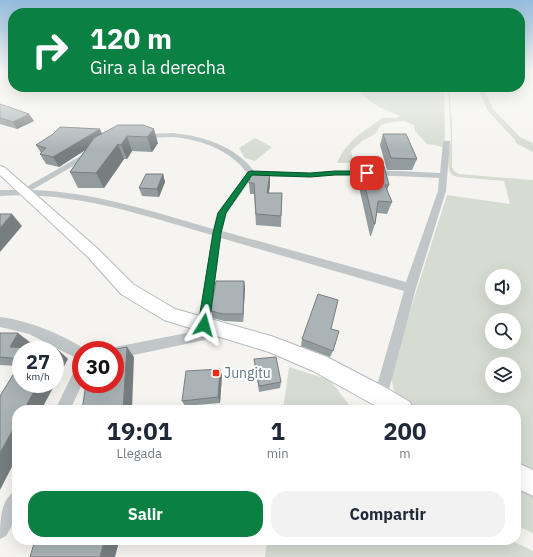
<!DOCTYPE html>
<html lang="es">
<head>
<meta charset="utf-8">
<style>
	body { margin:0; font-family:"IBM Plex Sans",sans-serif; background:#f2f2f3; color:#1f2937; height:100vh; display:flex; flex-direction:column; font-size:15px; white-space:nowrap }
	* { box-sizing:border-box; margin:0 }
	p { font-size:13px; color:#747a83 }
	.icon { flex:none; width:22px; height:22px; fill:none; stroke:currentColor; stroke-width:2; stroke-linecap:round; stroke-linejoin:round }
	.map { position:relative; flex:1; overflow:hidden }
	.sheet { position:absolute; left:12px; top:405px; width:509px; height:140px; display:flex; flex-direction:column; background:#fff; border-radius:16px; box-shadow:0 4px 16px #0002 }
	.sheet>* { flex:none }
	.hud { position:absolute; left:8px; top:8px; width:517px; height:84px; border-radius:16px; box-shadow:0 4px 16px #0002; background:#0b8043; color:#fff; overflow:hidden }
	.controls { position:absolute; left:485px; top:269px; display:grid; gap:8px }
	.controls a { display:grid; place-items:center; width:36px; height:36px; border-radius:50%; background:#fff; box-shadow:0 4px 16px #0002; font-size:20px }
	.speed { position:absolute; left:12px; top:341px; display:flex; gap:8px; font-size:20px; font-weight:700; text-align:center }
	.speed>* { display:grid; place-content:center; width:52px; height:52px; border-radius:50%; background:#fff; box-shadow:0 4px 16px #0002; line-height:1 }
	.speed small { font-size:10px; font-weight:400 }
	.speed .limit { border:6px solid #d22; background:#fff; color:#111 }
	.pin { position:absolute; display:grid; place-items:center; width:34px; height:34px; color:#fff; margin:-17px; border-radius:8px; box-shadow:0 2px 6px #0006 }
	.me { position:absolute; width:44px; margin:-22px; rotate:8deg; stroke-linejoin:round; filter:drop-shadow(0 0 3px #0008) }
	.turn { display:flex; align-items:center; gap:14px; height:84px; padding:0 16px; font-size:18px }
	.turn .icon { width:52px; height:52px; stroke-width:2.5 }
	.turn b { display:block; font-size:28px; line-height:34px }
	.eta { display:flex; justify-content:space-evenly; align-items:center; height:68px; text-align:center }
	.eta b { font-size:24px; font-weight:700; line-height:28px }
	.cta { display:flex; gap:8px; margin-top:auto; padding:8px 16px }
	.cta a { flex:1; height:46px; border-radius:16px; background:#0b8043; color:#fff; font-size:16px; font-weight:700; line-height:46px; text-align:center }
	.cta a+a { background:#f2f2f3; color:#1f2937 }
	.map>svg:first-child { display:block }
	.green { fill:#d6dcd1; fill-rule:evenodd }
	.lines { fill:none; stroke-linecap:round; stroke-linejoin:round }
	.secondary-casing { stroke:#b3babd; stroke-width:2 }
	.street { fill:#c1c6c8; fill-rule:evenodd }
	.secondary { fill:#fff; fill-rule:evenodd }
	.wall { fill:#929b9d }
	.shaded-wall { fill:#777e80 }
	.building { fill:#aab4b7; stroke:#777e80 }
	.route { fill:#0b8043; stroke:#07532c }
	.poi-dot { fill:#ef2916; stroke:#fff; stroke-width:1.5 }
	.labels { text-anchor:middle; stroke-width:4; stroke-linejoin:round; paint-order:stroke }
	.near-poi-label { font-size:14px; fill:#617983; stroke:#fff; text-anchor:start }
</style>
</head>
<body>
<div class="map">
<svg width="533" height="557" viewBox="0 0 533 557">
	<rect width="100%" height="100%" fill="#f5f4f0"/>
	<g class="green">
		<path d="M362,87h82l1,59 -3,1 -7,-2 -8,-1 -12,-13 -1,-6 -10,-4 -13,1 -10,3 -6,9 -13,7 -11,10 3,12h-17c11,-24 25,-30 45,-45h13l5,-2c-17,-7 -24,-8 -38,-23z"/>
		<path d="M448,87h1l3,37v43l2,4 5,3 74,6v292l-17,-10v-52h-101c-22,-9 -22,-19 -24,-40l56,-175 63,9 -6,-23 -46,-4 -6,-2 -3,-5 -1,-8 3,-24zM492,276h22v22h-22zM492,320h22v22h-22zM492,364h22v22h-22z"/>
		<polygon points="477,87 483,87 493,109 520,137 533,143 533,152 516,143 515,140 488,111"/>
		<polygon points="255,138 272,147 255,161 245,158 239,148"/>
		<polygon points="289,367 330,380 353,410 283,410"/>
		<polygon points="516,484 533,493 533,533 516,525"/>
		<polygon points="267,540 510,540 533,551 533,557 265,557"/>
	</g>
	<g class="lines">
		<defs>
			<g id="secondary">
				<polygon points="0,166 4,167 98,249 133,284 175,309 271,336 327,357 388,389 410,402 413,410 383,410 313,371 269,352 164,320 121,294 88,257 0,175"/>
				<polygon points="516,462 533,470 533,496 516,488"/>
			</g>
		</defs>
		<use href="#secondary" class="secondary-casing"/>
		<g class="street">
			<path d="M173,133c30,3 62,13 81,38l56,2 25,-2h64l41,2 3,-30 1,-2h6l-4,50 -30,97 -30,113 -5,2 -5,-2 -2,-5 30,-105 -183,-53 -13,91 16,-4 4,2 2,4 -2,4 -113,24v-9h-5l5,-3 87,-17 -2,-1 -2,-4 14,-90c-71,-20 -137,-44 -212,-39v-6h21l70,-40h3v4l-62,36c63,2 122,22 181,39l4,-16 30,-40c-15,-22 -47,-34 -74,-36 -10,0 -21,1 -31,1l-3,-2 3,-2zM254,175c27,4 55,1 83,0 34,0 68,1 102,3l-1,13 -32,91 -184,-51 5,-18z"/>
			<path d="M0,317c30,4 60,16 86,33h-5v10l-5,-2 -47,-24 -29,-7z"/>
			<polygon points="81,365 81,384 82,384 70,410 55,410 76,367"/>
			<path d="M17,490v27l-11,19 -6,3c0,-17 0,-41 17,-49z"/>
		</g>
		<use href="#secondary" class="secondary"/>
	</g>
	<g class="wall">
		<polygon points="0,104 29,114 34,121 17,129 0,124"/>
		<polygon points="143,125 158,143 152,152 132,151 127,159 124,159 104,188 78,188 70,172 85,150 59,167 46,164 40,154 41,153 36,145 102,134"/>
		<polygon points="383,134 417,159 412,170 387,170 380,145"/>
		<polygon points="360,166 389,185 387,190 392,202 387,214 377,213 375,224 371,236 370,236 357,178"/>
		<polygon points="270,173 270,184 269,193 282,193 281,227 256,225 254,194 250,194 249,183"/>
		<polygon points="163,174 165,182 159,197 142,196 139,188"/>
		<polygon points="244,281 245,288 243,322 224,321 213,318 211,311"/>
		<polygon points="0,333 31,343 28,348 57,349 68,359 21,350 21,384 55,384 41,410 17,410 18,366 0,365"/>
		<polygon points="302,339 333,351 330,357 301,346"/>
		<polygon points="254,359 281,382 280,388 259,392"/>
		<polygon points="222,375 220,403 185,406 182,401"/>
	</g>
	<g class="shaded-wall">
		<polygon points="29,114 34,121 17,129 13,122"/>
		<polygon points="100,129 104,138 59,167 53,157"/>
		<polygon points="154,129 158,143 152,152 147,137"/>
		<polygon points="127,136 132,151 127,159 121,145"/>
		<polygon points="118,144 124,159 104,188 96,173"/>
		<polygon points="270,173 270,184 267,204 267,193"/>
		<polygon points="163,174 165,182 159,197 157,189"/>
		<polygon points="12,214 22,226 0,252 0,228"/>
		<polygon points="244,281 245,288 243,322 243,314"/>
		<polygon points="18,333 31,343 27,350 10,347"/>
		<polygon points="127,347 134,357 132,410 123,410"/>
		<polygon points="57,349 68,359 55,383 55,353"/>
		<polygon points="220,369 222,375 220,403 218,397"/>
		<polygon points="38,384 55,384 41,410 24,410"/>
		<polygon points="17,422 17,457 0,490 0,453"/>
		<polygon points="112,540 126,540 126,541 119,542 115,557 100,557 104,542"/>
	</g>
	<g class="building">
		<polygon points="0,104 29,114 13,122 0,118"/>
		<polygon points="118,125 143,125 154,129 147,137 127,136 121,145 118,144 96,173 70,172 94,138"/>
		<polygon points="60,127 100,129 53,157 40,154 46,148 36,145 53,134"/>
		<polygon points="383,134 406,134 417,159 391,158"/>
		<polygon points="360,166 384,166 389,185 385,185 392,202 378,201 375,224 374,224"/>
		<polygon points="250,173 270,173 267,193 282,193 281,216 256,214 254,183 249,183"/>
		<polygon points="146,174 163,174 157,189 139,188"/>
		<polygon points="0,214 12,214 0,228"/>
		<polygon points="216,281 244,281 243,314 223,314 211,311"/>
		<polygon points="318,294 338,300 331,329 339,331 333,351 302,339"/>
		<polygon points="0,333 18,333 10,347 57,349 55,353 55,350 21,350 21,359 0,357"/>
		<polygon points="105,347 107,350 96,350"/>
		<polygon points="127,347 123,410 82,410 86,384 115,384 115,350 112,350"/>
		<polygon points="276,357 281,382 259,386 254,359"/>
		<polygon points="21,362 21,384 38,384 24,410 17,410 17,422 0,453 0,396"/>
		<polygon points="220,369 218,397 182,401 186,371"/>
		<polygon points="35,540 112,540 112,542 104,542 100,557 30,557"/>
	</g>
	<linearGradient id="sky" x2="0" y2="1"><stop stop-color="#95bcdc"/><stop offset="0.48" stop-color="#fafaf8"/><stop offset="1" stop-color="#fafaf8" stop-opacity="0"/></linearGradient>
	<rect width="533" height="150" fill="url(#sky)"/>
	<polygon class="route" points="251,171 310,173 335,171 367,171 370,173 367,175 335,175 310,177 252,175 226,213 221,233 209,325 207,328 204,329 200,328 198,325 213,233 218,213 248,172"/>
	<rect class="poi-dot" x="212" y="369" width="8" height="8" rx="2"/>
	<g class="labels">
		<g class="near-poi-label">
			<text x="224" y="378">Jungitu</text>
		</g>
	</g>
</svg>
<div class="controls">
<a><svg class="icon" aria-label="sound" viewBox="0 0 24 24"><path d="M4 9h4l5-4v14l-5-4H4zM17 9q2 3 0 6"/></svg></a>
<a><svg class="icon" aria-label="search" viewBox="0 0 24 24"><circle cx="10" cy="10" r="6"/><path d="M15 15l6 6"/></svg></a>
<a><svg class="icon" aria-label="layers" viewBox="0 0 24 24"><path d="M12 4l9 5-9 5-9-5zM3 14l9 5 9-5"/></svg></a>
</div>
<div class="speed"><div>27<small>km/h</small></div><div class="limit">30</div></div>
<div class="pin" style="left:367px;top:173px;background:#d93025"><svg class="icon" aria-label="arrive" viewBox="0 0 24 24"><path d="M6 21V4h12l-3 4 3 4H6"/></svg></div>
<svg class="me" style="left:204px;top:325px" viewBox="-20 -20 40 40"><path d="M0-17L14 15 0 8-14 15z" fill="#0b8043" stroke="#fff" stroke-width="4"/></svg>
<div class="hud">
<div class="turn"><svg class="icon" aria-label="right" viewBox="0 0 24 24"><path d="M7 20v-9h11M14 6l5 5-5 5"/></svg><div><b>120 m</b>Gira a la derecha</div></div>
</div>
<section class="sheet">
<div class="eta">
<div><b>19:01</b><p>Llegada</p></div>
<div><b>1</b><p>min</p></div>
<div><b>200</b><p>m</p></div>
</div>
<div class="cta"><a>Salir</a><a>Compartir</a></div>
</section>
</div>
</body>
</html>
